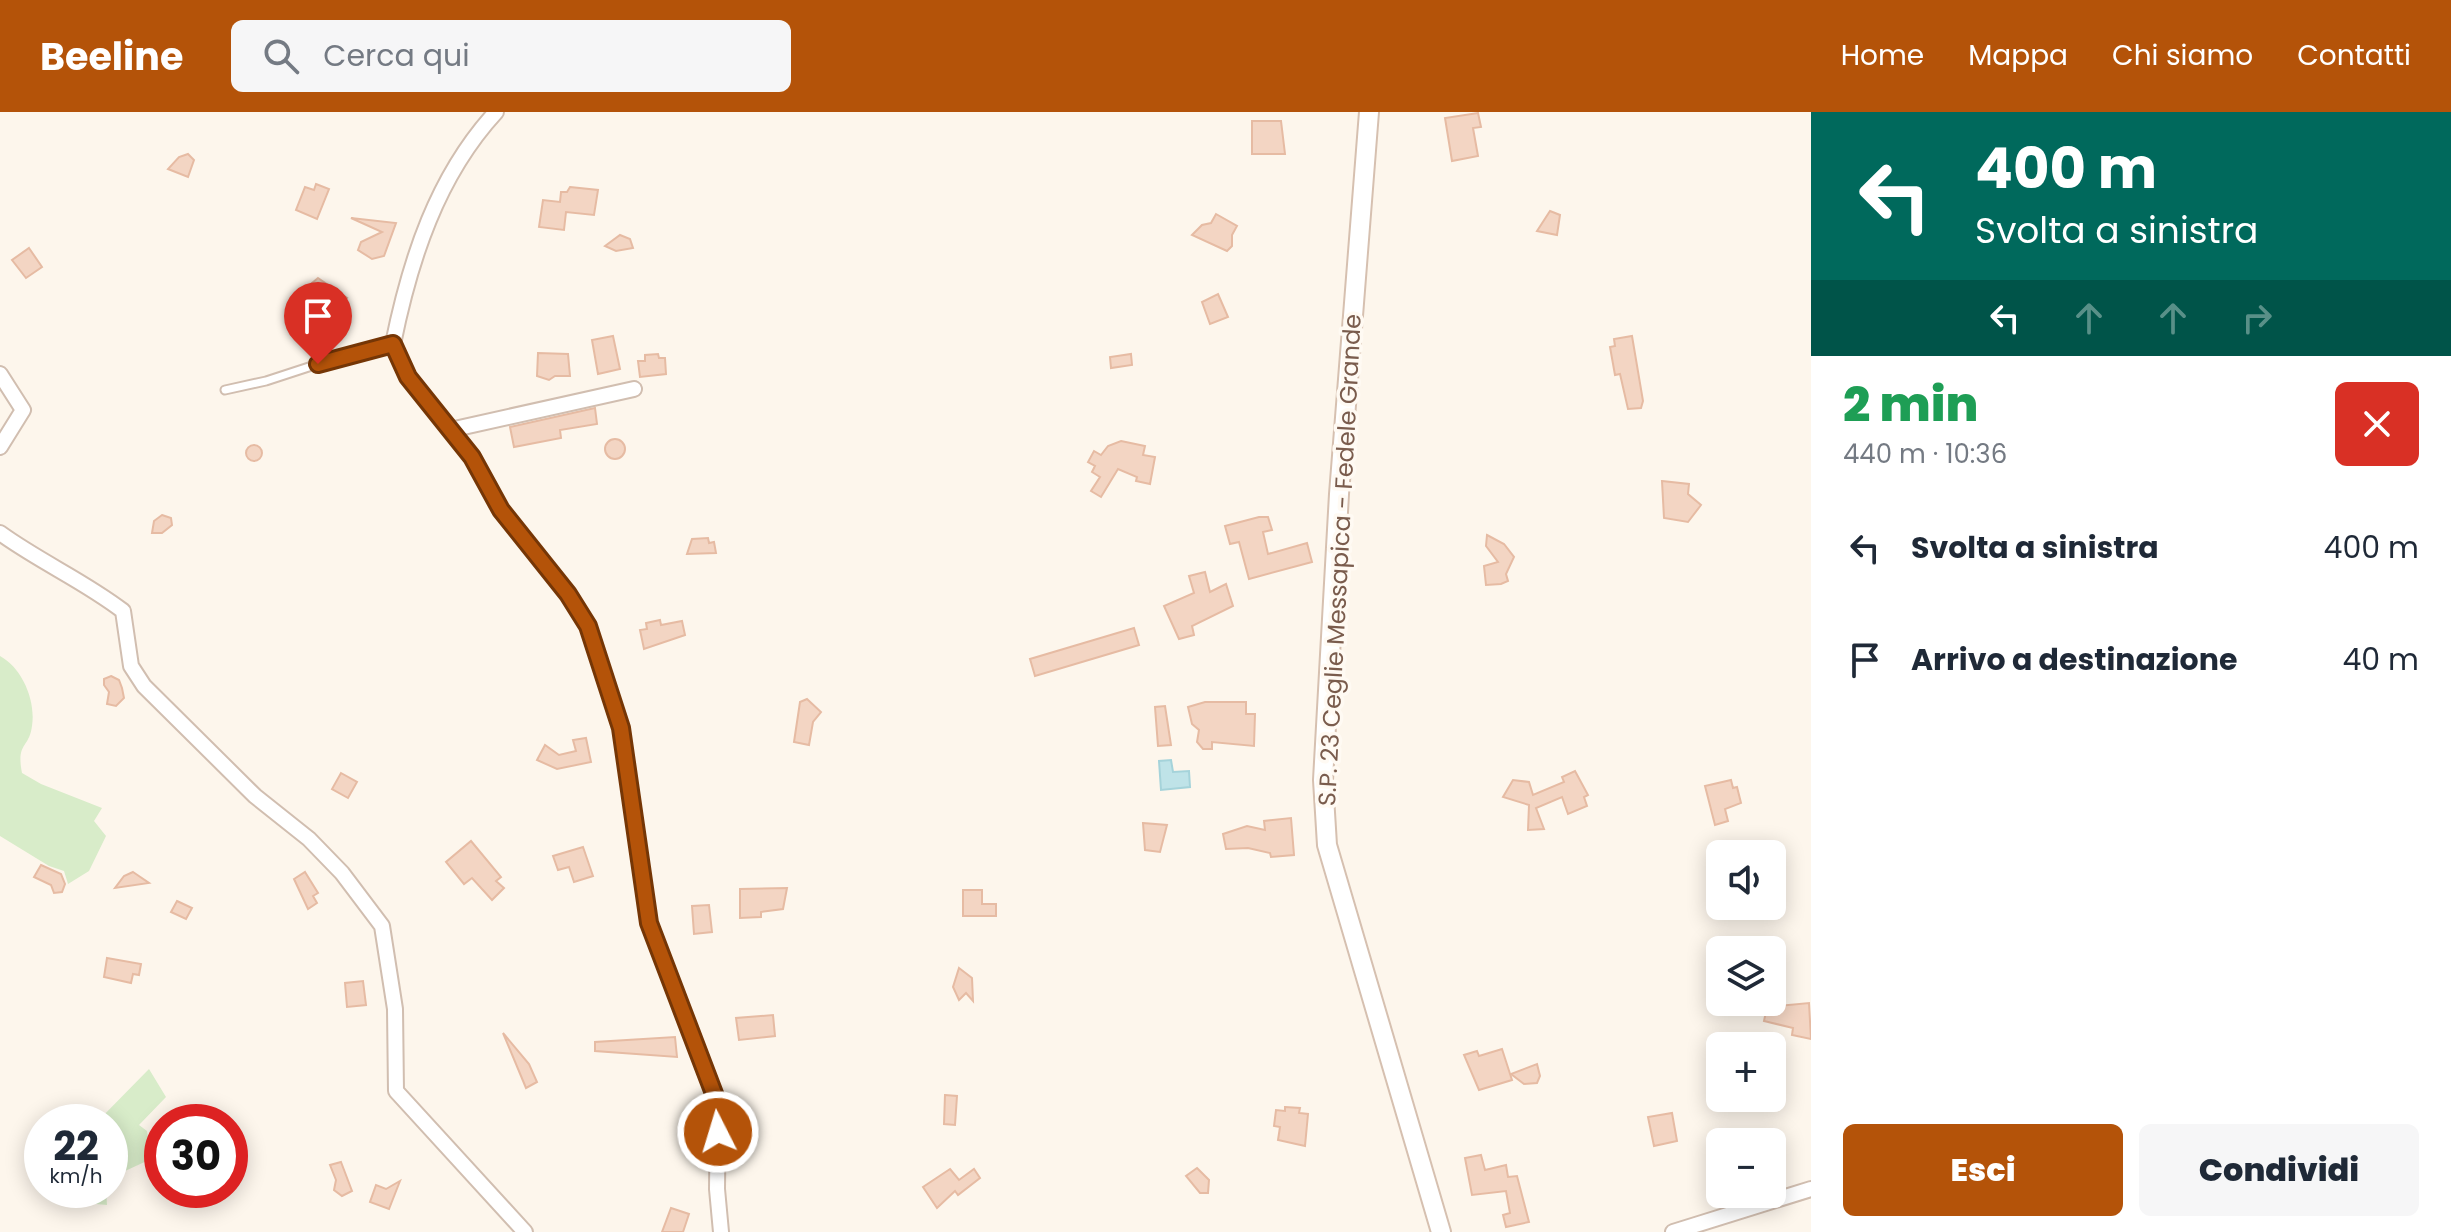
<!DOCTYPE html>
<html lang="it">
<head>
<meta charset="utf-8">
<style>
	body { margin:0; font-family:Poppins,sans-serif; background:#f6f6f7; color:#1f2937; height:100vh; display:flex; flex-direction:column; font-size:30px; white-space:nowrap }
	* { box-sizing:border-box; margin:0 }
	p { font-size:26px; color:#747a83 }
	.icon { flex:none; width:44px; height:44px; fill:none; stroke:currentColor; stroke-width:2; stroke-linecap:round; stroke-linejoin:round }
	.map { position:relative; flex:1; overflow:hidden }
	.panel { display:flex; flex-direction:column; background:#fff; width:640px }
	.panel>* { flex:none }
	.hud { background:#00695c; color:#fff; overflow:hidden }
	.tools { position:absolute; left:1706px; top:728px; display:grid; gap:16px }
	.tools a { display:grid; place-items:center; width:80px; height:80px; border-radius:12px; background:#fff; box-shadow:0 4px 20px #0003; font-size:40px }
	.speed { position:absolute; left:24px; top:992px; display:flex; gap:16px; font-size:40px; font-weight:700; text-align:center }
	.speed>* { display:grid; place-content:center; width:104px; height:104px; border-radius:50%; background:#fff; box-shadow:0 4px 20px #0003; line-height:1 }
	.speed small { font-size:20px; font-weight:400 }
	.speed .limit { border:12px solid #d22; background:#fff; color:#111 }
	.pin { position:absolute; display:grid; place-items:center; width:68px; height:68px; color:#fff; margin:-82px -34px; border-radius:50% 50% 50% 0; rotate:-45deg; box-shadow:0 0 8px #0007 }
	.pin .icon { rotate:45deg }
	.me { position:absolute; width:88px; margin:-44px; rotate:355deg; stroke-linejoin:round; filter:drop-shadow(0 0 6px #0008) }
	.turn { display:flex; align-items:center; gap:28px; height:168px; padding:0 32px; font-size:36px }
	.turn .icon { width:104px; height:104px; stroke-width:2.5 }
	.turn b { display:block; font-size:56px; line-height:68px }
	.lanes { display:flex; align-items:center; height:76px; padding:0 32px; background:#0003; justify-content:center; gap:40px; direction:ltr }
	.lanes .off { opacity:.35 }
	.round { display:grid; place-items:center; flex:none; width:84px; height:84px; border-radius:12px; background:#f6f6f7 }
	.overview { display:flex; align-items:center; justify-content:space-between; height:136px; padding:0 32px }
	h1 { font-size:48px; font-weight:800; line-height:60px; color:#1e9e55 }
	.action { display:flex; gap:16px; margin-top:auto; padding:16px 32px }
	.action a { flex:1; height:92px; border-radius:12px; background:#b45309; color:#fff; font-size:32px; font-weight:800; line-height:92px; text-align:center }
	.action a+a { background:#f6f6f7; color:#1f2937 }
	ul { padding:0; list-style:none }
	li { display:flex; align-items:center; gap:24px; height:112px; padding:0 32px }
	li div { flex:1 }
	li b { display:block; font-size:30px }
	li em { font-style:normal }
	header { display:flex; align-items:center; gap:48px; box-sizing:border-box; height:112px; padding:0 40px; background:#b45309; color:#fff }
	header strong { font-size:38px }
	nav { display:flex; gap:44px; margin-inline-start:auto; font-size:28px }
	.search { width:560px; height:72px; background:#f6f6f7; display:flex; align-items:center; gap:20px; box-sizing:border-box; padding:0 28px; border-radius:12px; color:#747a83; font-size:30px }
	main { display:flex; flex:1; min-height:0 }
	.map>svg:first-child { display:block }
	.green { fill:#d8ecc9 }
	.water { fill:#bfe3e8; stroke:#a5d3da; stroke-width:2 }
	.building { fill:#f3d5c3; stroke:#e6bba3; stroke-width:2 }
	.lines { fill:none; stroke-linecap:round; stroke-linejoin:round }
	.lane-casing { stroke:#d1beb0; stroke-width:11 }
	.street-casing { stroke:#d1beb0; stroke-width:18 }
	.secondary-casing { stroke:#d6c0b0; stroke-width:22 }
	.lane { stroke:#fff; stroke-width:7 }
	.street { stroke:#fff; stroke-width:14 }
	.secondary { stroke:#fff; stroke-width:18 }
	.route-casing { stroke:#753606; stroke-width:20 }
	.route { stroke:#b45309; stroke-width:14 }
	.labels { text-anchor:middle; stroke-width:7; stroke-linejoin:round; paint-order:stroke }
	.street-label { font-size:24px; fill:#7a5c4d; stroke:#fffaf3 }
</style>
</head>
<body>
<header>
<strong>Beeline</strong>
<div class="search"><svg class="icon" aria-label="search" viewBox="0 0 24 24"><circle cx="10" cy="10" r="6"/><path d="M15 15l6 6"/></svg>Cerca qui</div>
<nav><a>Home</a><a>Mappa</a><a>Chi siamo</a><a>Contatti</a></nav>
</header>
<main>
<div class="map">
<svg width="1811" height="1120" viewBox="0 0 1811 1120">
	<rect width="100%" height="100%" fill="#fdf6ec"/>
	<g class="green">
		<path d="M0,544c22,12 36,44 32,70 -3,23 -16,16 -10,47l19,11 61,24 -8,13 12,15 -17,35 -21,13 -4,-13 -15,-5 -49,-30z"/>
		<polygon points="149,957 166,985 139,1013 147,1019 151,1047 110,1066 110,1010 97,1010"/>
		<polygon points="53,1078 106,1078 107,1093 85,1091"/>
	</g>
	<polygon class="water" points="1171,648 1173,660 1189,659 1190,675 1161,678 1159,649"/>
	<g class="building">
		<polygon points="1478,1 1481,15 1473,16 1478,44 1452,49 1445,6"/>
		<polygon points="1252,9 1281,9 1285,42 1252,42"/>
		<polygon points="188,42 194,48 188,65 168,57 179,45"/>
		<polygon points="316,72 329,77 317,107 296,98 305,75 314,78"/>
		<polygon points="570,75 598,78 594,103 566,100 564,118 539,115 543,88 560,90 561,80 567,80"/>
		<polygon points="1550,99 1560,103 1557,123 1537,119"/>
		<polygon points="1216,102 1237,114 1232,123 1232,134 1227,139 1192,123 1202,113 1211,111"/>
		<polygon points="351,106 396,111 384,144 372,147 358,138 361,130 382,120"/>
		<polygon points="620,123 630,127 633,136 616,139 605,134"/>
		<polygon points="29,136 42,155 26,166 12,148"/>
		<polygon points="318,166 347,186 338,195 346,203 334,216 299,182"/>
		<polygon points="1218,182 1228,205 1210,212 1202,190"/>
		<polygon points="613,224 620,257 598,262 592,228"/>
		<polygon points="1632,224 1643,289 1641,296 1628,297 1620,262 1615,263 1610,235 1615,234 1614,227"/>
		<polygon points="538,241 568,242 570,264 555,264 549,268 537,264"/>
		<polygon points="658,242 659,246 665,246 666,262 640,265 638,249 645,249 645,243"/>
		<polygon points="1131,242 1132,253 1111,256 1110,245"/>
		<polygon points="595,296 597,312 560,318 561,326 514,335 510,315"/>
		<circle cx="615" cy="337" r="10"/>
		<polygon points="1121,329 1145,334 1143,343 1155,345 1150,372 1136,369 1137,365 1118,357 1101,385 1091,379 1100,365 1092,360 1095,354 1088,350 1094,339 1101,343 1108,334"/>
		<circle cx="254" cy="341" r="8"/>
		<polygon points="1662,369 1689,372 1688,382 1701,393 1688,410 1664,406"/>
		<polygon points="162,403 171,406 172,413 162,421 152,421 154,409"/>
		<polygon points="1259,405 1268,405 1272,418 1263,420 1268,442 1307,431 1312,450 1249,467 1239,430 1230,432 1225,414"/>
		<polygon points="1487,423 1504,432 1514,445 1506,462 1508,469 1501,472 1486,473 1484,454 1498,450 1486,434"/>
		<polygon points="708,426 709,431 714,430 716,441 687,442 692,427"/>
		<polygon points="1205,460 1210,480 1226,472 1233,494 1192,514 1194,523 1179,527 1164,494 1194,481 1189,464"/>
		<polygon points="660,508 661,513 682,509 685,523 644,537 640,518 647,517 646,511"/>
		<polygon points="1134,516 1139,533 1035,564 1030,547"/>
		<polygon points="111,564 119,568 122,576 124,586 116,594 107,592 109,580 104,573 104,567"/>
		<polygon points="807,587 821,600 813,610 809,633 794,630 800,590"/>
		<polygon points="1205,590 1246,590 1246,602 1255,602 1254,634 1212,630 1212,637 1203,637 1197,630 1199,618 1192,612 1188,595"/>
		<polygon points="1165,594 1171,633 1158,634 1155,595"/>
		<polygon points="586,626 591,650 557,657 537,648 545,633 559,643 576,639 573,628"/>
		<polygon points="1575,659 1588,683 1584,685 1587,694 1568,702 1562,685 1536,696 1544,717 1528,718 1529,693 1503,685 1513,668 1529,670 1533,683 1564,670 1562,665"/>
		<polygon points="341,661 357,670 348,686 332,677"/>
		<polygon points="1731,668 1733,676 1737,675 1741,691 1725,697 1728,709 1715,713 1705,674"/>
		<polygon points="1291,706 1294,743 1271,745 1270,741 1248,736 1226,737 1223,722 1247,714 1265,718 1264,709"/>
		<polygon points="1143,711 1167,713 1160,740 1145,738"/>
		<polygon points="471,729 501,765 496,769 504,776 492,788 472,766 464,772 446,750"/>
		<polygon points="583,735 593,764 574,770 569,755 558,758 553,744"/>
		<polygon points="41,753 61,762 65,772 62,780 54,781 51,773 34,765"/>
		<polygon points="133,760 149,771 115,776 124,764"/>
		<polygon points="305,760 318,781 313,784 317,791 308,797 294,767"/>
		<polygon points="787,776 783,797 761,800 761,805 740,806 740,777"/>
		<polygon points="963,778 982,778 982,792 996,792 996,804 963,804"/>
		<polygon points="177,789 192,796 186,807 171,800"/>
		<polygon points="709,793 712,820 694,822 692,794"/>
		<polygon points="107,846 141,852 139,863 133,862 131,871 104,865"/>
		<polygon points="959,856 972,866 973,889 966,881 959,888 953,875"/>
		<polygon points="363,869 366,893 347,895 345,871"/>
		<polygon points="1809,891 1811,927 1792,923 1793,916 1764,909 1767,895"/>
		<polygon points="773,903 775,924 739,928 736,906"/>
		<polygon points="503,921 529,952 537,970 526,976"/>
		<polygon points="675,925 677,945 595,939 595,930"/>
		<polygon points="1502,937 1512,968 1479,978 1464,943 1477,939 1479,944"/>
		<polygon points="1537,952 1540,964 1537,971 1524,972 1511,962"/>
		<polygon points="945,983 957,984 955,1013 944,1012"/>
		<polygon points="1285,995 1300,996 1299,1001 1308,1002 1305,1034 1278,1028 1280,1015 1274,1014 1276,998 1285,999"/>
		<polygon points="1672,1001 1677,1029 1654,1034 1648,1005"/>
		<polygon points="1481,1043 1485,1058 1506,1053 1508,1065 1517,1064 1529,1110 1506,1115 1503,1103 1510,1101 1506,1079 1472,1083 1465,1046"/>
		<polygon points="341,1050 352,1079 342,1084 334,1078 336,1068 330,1053"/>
		<polygon points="1197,1056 1209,1068 1208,1081 1200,1081 1186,1064"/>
		<polygon points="950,1057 959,1068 974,1057 980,1066 958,1083 955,1079 937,1096 923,1075"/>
		<polygon points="400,1069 389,1097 370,1090 376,1073 386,1077"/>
		<polygon points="671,1096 689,1102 683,1120 662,1120"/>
	</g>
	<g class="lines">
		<defs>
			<polyline id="lane" points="225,278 266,269 370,235 393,232"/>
			<g id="street">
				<path d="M496,0c-59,64 -86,148 -103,232l15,33 64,80 29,53 67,84 20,32 33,102 28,195 69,181 -1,85 4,43"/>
				<polyline points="0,262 23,298 0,335"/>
				<polyline points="450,318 634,277"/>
				<path d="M0,421c40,29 84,48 123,78l8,55 13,20 111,110 54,43 33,34 40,53 13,83 1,82 129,141"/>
				<polyline points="1673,1120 1811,1077"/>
			</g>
			<polyline id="secondary" points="1369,0 1339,382 1323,668 1327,733 1441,1120"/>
		</defs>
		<use href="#lane" class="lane-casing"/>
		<use href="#street" class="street-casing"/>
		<use href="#secondary" class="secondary-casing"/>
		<use href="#lane" class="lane"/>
		<use href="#street" class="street"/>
		<use href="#secondary" class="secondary"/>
	</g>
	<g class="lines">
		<defs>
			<polyline id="route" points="318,252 393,232 408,265 472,345 501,398 568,482 588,514 621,616 649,811 718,992 718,1020"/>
		</defs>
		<use href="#route" class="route-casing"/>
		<use href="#route" class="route"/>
	</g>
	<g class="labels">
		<g class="street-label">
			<text transform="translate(1340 448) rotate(-87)" y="8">S.P. 23 Ceglie Messapica - Fedele Grande</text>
		</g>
	</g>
</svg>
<div class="tools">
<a><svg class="icon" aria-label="sound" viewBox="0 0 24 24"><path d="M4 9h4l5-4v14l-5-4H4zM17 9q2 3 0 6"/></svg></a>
<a><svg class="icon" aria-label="layers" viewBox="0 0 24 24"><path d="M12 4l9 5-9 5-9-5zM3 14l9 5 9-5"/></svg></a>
<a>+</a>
<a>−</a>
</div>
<div class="speed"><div>22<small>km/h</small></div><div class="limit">30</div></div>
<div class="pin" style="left:318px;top:252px;background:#d93025"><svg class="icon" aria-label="arrive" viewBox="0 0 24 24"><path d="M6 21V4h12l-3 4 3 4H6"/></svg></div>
<svg class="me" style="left:718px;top:1020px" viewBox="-20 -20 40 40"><circle r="17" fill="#b45309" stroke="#fff" stroke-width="3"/><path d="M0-11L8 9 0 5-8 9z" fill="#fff"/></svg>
</div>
<section class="panel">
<div class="hud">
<div class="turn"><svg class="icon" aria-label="left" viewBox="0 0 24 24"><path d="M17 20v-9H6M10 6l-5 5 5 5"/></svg><div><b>400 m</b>Svolta a sinistra</div></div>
<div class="lanes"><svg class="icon" aria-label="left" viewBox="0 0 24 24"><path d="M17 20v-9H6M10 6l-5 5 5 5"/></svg><svg class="icon off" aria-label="ahead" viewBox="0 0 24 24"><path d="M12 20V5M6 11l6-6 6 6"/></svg><svg class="icon off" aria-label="ahead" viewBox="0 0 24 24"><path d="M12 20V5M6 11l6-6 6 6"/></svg><svg class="icon off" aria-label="right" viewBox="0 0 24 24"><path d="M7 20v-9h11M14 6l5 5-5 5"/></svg></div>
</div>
<div class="overview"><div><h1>2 min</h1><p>440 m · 10:36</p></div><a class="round" style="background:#d93025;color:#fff"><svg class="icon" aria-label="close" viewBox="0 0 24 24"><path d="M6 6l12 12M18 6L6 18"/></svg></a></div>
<ul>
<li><svg class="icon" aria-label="left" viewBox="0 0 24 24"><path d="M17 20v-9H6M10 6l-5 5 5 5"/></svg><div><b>Svolta a sinistra</b></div><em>400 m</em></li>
<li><svg class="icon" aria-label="arrive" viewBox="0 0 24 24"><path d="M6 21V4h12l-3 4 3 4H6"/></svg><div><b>Arrivo a destinazione</b></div><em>40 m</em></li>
</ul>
<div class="action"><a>Esci</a><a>Condividi</a></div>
</section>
</main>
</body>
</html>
